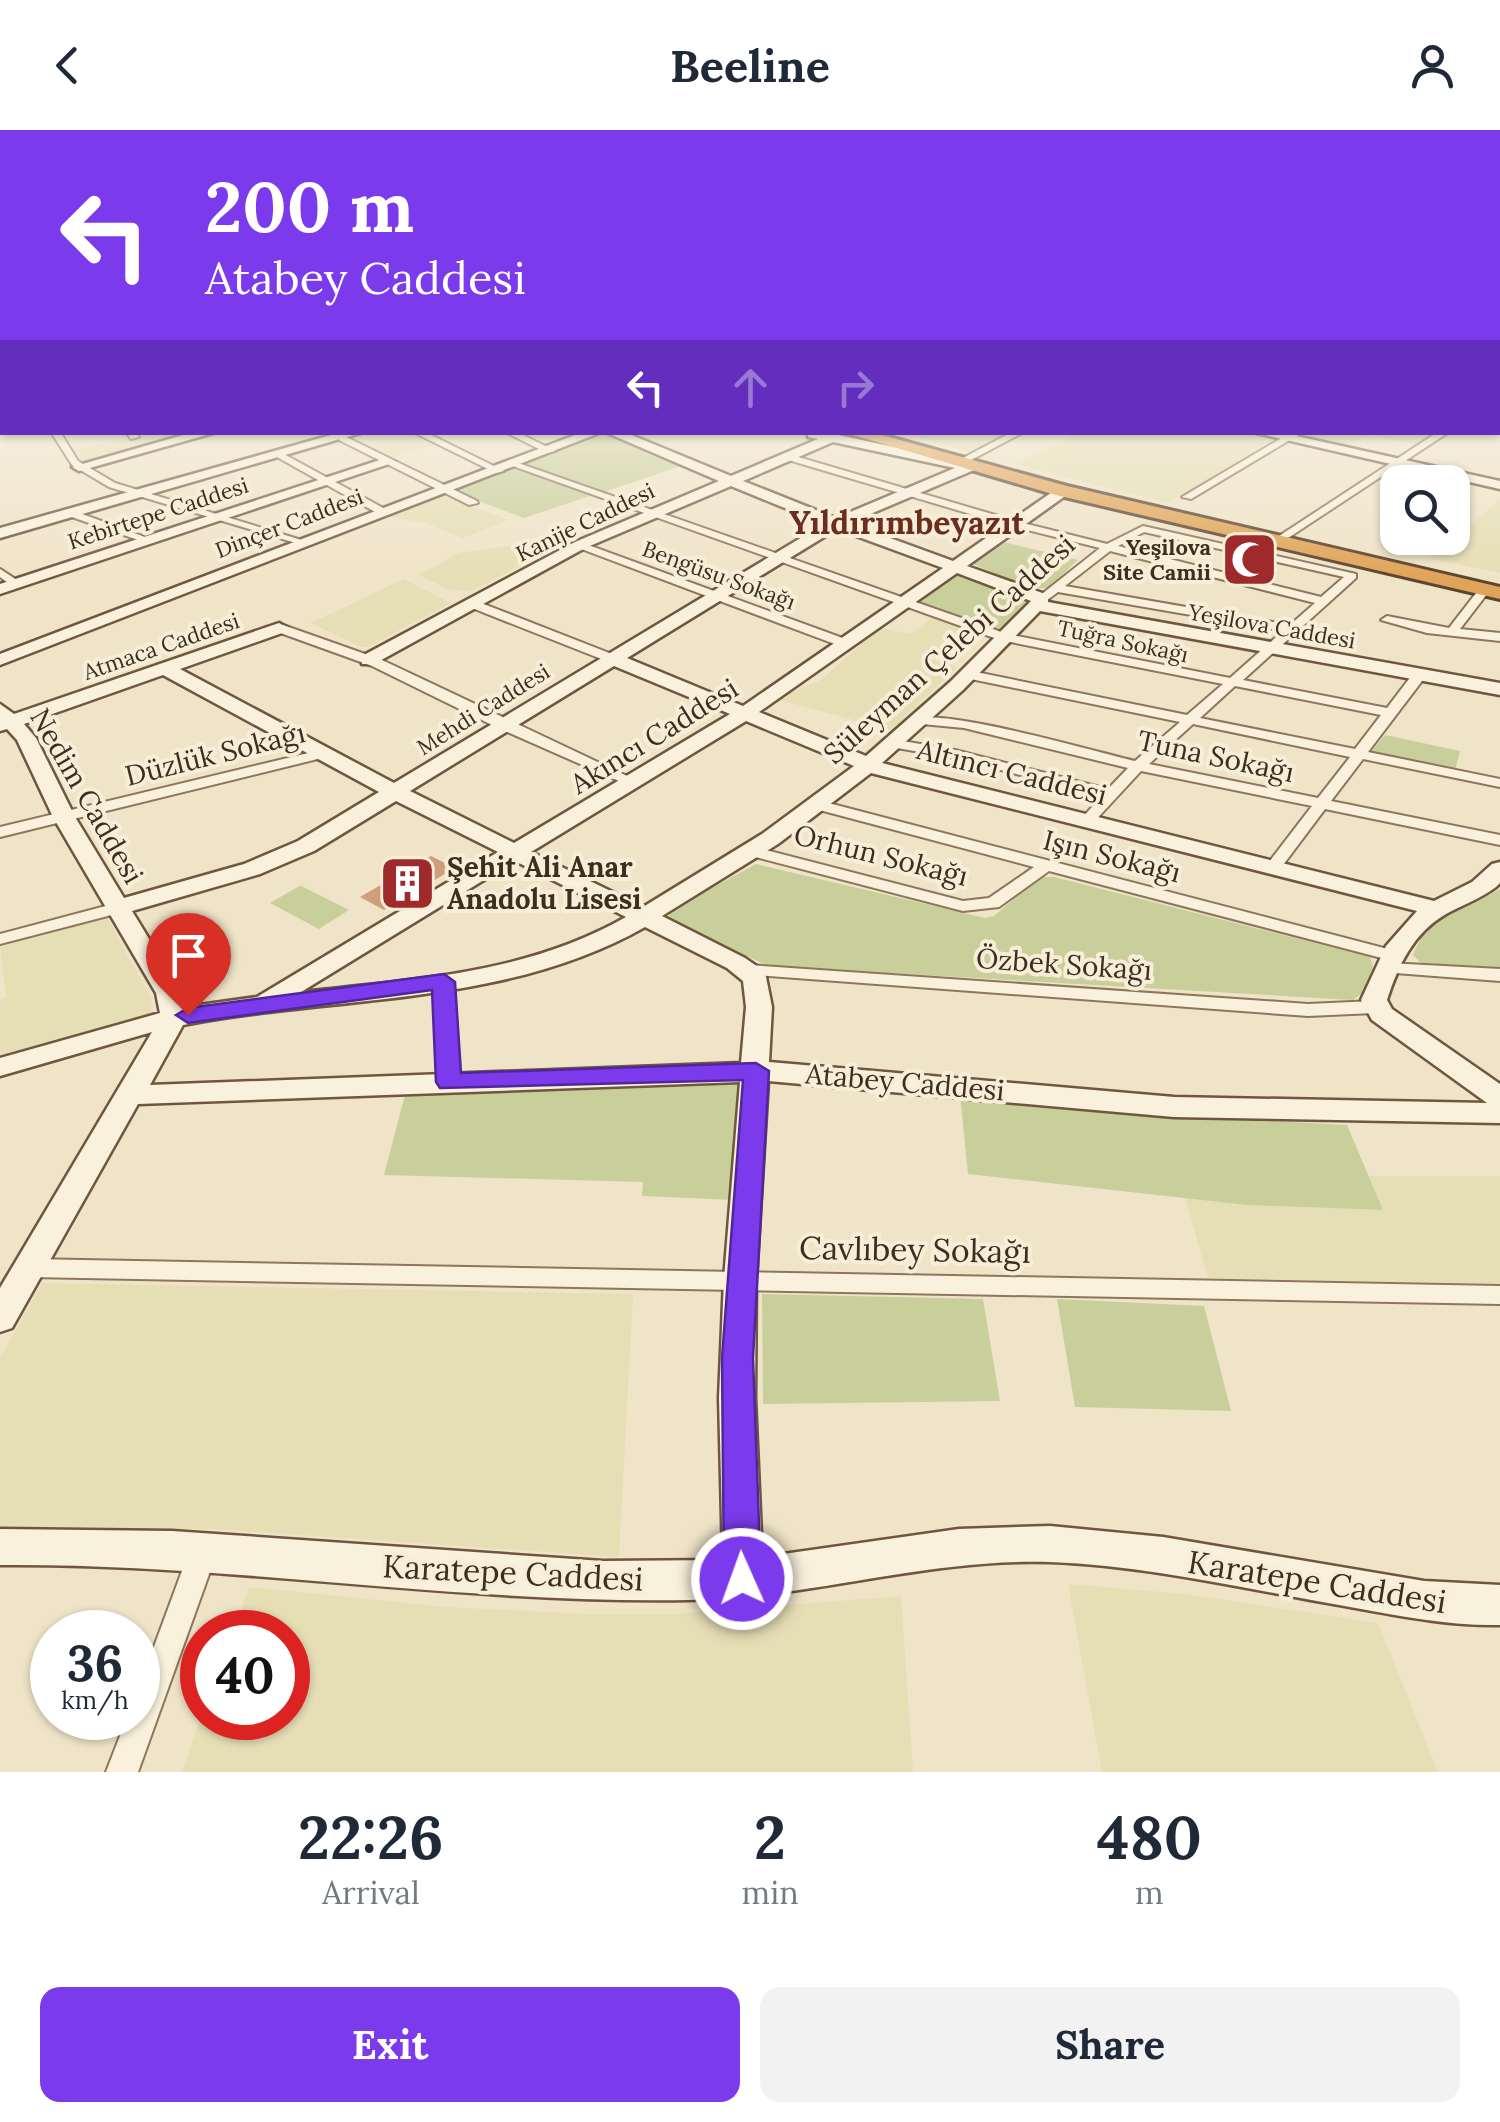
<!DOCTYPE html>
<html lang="en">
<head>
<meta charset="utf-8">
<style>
	body { margin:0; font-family:Lora,serif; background:#f2f2f3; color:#1f2937; height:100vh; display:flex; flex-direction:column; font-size:38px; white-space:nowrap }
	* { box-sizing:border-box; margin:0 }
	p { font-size:32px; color:#747a83 }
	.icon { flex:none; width:55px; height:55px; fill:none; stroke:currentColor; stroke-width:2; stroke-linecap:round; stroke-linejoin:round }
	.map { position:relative; height:1642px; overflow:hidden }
	.drawer { display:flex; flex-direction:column; background:#fff; flex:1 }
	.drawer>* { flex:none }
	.hud { position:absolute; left:0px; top:0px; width:1500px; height:305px; box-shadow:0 2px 8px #0004; background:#7c3aed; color:#fff; overflow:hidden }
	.controls { position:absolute; left:1380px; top:335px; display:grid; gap:20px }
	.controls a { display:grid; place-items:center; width:90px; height:90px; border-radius:20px; background:#fff; box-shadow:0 2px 8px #0004; font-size:50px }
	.speed { position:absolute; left:30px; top:1480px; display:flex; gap:20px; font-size:50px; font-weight:700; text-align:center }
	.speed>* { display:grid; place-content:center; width:130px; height:130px; border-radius:50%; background:#fff; box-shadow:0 2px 8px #0004; line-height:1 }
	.speed small { font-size:25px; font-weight:400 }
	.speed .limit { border:15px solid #d22; background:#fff; color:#111 }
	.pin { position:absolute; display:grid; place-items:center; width:85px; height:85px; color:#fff; margin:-102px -42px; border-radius:50% 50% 50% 0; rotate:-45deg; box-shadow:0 0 10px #0007 }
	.pin .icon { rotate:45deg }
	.me { position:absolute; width:110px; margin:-55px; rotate:358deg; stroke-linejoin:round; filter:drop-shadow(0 0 8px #0008) }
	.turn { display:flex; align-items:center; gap:35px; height:210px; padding:0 40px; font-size:45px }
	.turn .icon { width:130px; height:130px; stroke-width:2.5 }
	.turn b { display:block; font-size:70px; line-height:85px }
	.lanes { display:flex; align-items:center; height:95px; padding:0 40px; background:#0003; justify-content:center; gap:50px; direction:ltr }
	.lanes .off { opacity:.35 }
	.eta { display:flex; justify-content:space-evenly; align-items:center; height:170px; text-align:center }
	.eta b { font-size:60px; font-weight:800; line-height:70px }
	.action { display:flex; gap:20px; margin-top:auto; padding:20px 40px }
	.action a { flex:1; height:115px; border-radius:20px; background:#7c3aed; color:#fff; font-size:40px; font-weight:800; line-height:115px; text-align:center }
	.action a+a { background:#f2f2f3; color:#1f2937 }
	header { display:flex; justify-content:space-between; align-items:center; height:130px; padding:0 40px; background:#fff; font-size:45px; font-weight:800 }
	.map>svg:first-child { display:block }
	.farmland { fill:#e6deb5 }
	.green { fill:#c9cf9b }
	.building { fill:#cf9f7d }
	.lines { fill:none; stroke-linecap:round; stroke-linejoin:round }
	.street-casing { stroke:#8d765c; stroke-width:4 }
	.secondary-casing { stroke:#6f573f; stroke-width:5 }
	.highway-casing { stroke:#5b4430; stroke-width:6 }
	.street { fill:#faf1dc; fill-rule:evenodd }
	.secondary { fill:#faf1dc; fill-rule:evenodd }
	.highway { fill:#e0a458; fill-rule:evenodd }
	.route { fill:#7c3aed; stroke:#51269a; stroke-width:2.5 }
	.labels { text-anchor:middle; stroke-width:8; stroke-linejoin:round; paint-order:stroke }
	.far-street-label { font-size:22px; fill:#3d2e20; stroke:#f7eed8 }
	.far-poi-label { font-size:22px; font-weight:bold; fill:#3d2e20; stroke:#f7eed8; text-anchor:end }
	.street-label { font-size:28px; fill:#3d2e20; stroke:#f7eed8 }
	.poi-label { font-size:28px; font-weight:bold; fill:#3d2e20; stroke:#f7eed8; text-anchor:start }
	.far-district-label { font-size:32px; font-weight:bold; fill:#6b2e1e; stroke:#f7eed8 }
	.near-street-label { font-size:32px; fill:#3d2e20; stroke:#f7eed8 }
</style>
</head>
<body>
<header><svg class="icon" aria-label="back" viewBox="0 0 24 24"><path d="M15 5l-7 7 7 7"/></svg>Beeline<svg class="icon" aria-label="person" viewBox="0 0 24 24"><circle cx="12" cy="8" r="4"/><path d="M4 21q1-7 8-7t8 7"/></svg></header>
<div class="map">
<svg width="1500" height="1642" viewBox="0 0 1500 1642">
	<rect width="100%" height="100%" fill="#f0e4c8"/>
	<g class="farmland">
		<polygon points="1307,302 1438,303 1419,315 1368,305 1342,319 1295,309"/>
		<polygon points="155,303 202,303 90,331 81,331 74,320"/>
		<polygon points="368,303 411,303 436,314 390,329 352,309"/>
		<polygon points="903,303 1012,303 971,322"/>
		<polygon points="1245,303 1276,311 1168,373 1015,334 1071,307 1056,303"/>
		<polygon points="441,365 509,390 463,408 425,393 384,386"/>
		<polygon points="1500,370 1500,443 1429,428"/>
		<polygon points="554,409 540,425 471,461 447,459 419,445 458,423"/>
		<polygon points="404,449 451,473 368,517 361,517 311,493"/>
		<polygon points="934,486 966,499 926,528 957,537 891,600 776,569 821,550 880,498 910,504"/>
		<polygon points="107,787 151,869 152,881 141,890 0,929 0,870 6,867 0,817"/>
		<polygon points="1369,1046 1500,1046 1500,1154 1208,1148 1185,1067 1247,1075 1382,1080"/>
		<polygon points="42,1153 633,1164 619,1427 214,1399 0,1398 0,1228"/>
		<polygon points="1068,1454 1186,1464 1378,1493 1438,1642 1102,1642"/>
		<polygon points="249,1457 446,1477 586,1484 675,1484 901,1466 913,1642 182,1642 202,1585 288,1588 288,1502 233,1502"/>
	</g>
	<g class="green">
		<polygon points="605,304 684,335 601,363 522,335"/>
		<polygon points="515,338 590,366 524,388 447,359"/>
		<polygon points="1000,411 1078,430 1048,458 1030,458 970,433"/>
		<polygon points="949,445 957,445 1029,472 998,501 911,471"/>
		<polygon points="1385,605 1460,621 1455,641 1369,624"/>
		<polygon points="756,734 985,788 994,786 1039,747 1054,747 1370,827 1373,836 1364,862 1353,870 769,836 669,791 669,781"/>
		<polygon points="301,755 301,756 349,780 319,799 270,773"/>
		<path d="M1500,759v79l-79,-5 -8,-8c23,-53 44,-41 87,-66z"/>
		<polygon points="741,951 734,1070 642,1066 643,1052 384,1045 406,961"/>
		<polygon points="960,965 1168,985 1347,995 1383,1080 1247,1075 968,1044"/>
		<polygon points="762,1164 983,1169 1000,1271 763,1274"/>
		<polygon points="1057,1169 1204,1176 1231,1281 1075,1277"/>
	</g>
	<polygon class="building" points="431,726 455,738 384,780 360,767"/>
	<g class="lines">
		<defs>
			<g id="street">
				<polygon points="1500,264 1500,271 1498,271 1498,265"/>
				<polygon points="2,290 2,296 0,297 0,291"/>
				<polygon points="51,302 60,302 78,331 115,353 308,412 299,414 109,357 72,335"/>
				<polygon points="126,302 135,302 139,307 131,309"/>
				<polygon points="413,302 425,302 504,341 496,343"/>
				<polygon points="505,302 517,302 555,321 547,323"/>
				<polygon points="877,302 888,302 880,307"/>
				<polygon points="1012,302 1024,302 971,330 963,328"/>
				<polygon points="1292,302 1303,302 1191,369 1182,367"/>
				<polygon points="1438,302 1449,302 1288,408 1279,406"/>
				<polygon points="342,305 477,371 478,373 469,375 339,310"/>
				<polygon points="280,322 385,379 386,381 377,383 277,327 275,325"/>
				<path d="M788,324l231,68 88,22 36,-18 213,48v4l-113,102 144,28 28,-37h10v6l-57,75 132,27v8l-137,-28 -32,42 169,34v10l-175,-36 -45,60 -6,2 -8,-5 46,-60 -171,-35 -50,54h-10l-3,-3 3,-3 21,-23 -148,-38 -57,-10 -7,-4 7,-4 58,10 153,39 20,-21 -164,-40 -42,-4 -7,-4c23,-14 185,33 220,41l45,-39 -214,-44 -6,-4 6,-4 221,45 36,-31 -223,-44 -490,-175 8,-2 489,171 223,44 53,-47 -225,-39 -12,9h-8v-4l62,-49 -89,-22 -226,-67 -2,-2zM1144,402l200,45 -23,20 -203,-51zM1110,421l205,52 -25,22 -225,-39zM1235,556l146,29 -26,34 -155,-31zM1193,594l157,33 -32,41 -169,-34z"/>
				<polygon points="66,381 74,381 153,410 144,412 66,385"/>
				<polygon points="580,412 848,510 850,513 840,516 576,417 575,415"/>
				<polygon points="0,439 20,452 20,456 12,456 0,447"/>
				<polygon points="1484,457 1490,460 1460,499 1500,503 1500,511 1427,503 1381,490 1387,486 1449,498 1480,458"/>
				<polygon points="476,471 617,526 619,529 609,532 472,478 470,475"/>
				<polygon points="275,495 283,495 382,530 642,653 635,657 630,656 496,597 372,536 275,501"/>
				<polygon points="325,619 330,620 330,626 0,707 0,697"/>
				<polygon points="817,670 1399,822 1402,826 1393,831 1049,741 999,777 963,781 748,725 746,722 754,717 963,771 989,768 1034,737 812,678 809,675"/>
				<polygon points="117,773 123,774 125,778 123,782 0,814 0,804"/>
				<polygon points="1388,833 1500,839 1500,851 1382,842 1379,838 1382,834"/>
				<polygon points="749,835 1308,874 1374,871 1383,877 1374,883 1308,886 743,844 740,840 743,836"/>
				<polygon points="444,846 453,852 459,952 456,957 442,957 439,952 435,852"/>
				<polygon points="29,1129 1500,1156 1500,1174 29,1147 21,1144 18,1138 21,1132"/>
				<polygon points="203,1409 213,1413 217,1422 138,1642 106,1642 127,1588 138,1588 138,1560 189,1422 193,1413"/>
			</g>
			<g id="secondary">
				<rect x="1498" y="220" width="2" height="6"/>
				<polygon points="194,302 217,302 79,341 72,337"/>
				<polygon points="342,302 364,302 0,408 0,398"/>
				<polygon points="583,302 602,302 0,535 0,524"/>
				<path d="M605,302h19l107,44 87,-37 -10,-2v-5h16l150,32v6l-125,53 104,38 105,-73h10v6l-101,72 81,29v7l452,81v12l-460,-84 -77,79 -81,73 552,138 38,-19 20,-18 8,-2v21l-4,4c-16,12 -34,18 -50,27 -33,19 -48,52 -59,86l5,9 108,75v39l-326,-6 -406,-36 -12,198 -1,119 7,159 197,-28 91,-3 113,11 261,44 76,4v40c-51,1 -100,-9 -150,-18 -99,-17 -199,-41 -300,-45 -122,-4 -240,36 -361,38 -230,4 -459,-37 -689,-35v-36l172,2 431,30 120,-1 -4,-162 5,-119 16,-197 -602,22 -126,224 -12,4v-44l152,-256 -152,44v-18l160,-45 -4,-20 -103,-176 -36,-77 -10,-11 -7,2v-27l14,10 265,-91 9,5 -3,4 -105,37 214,114 430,-259 -93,-38 -146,62 -211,116h-12v-8l213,-114 144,-61zM833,312l122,26 -119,50 -93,-37zM837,399l106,39 -200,138 -116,-48zM957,443l74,28 -81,81 -84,74 -107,-44zM614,536l116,48 -216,129 -104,-52zM163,545l216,117 -81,49 -54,23 -120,34 -49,-81 -39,-79 -12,-14zM746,591l108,45 -92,68 -119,73 -112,-55zM871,643l546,138 -31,35 -25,54 11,20 115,83 -313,-6 -405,-35 3,-55 -7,-35 -20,-14 -83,-42 116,-72zM396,671l102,51 -241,145 -72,10 -3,-14 -50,-82 128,-37 54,-23zM515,731l111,56c-100,57 -213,63 -325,75zM645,797l82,41 16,13 3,26 -5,56 -591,22 33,-60c155,-30 321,-18 462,-98z"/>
				<polygon points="1252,302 1278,302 1500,351 1500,359"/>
				<polygon points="383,329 395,332 0,464 0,454"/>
			</g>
			<polygon id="highway" points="843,302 871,302 1067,356 1500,457 1500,469 1056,365"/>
		</defs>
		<use href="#street" class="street-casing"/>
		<use href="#secondary" class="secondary-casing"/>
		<use href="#highway" class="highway-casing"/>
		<use href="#street" class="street"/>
		<use href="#secondary" class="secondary"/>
		<use href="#highway" class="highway"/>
	</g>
	<linearGradient id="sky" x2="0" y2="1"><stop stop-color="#8fbad6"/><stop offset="0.49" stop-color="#f8f3e6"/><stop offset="1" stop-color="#f8f3e6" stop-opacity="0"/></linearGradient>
	<rect width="1500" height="448" fill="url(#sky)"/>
	<polygon class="route" points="444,844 455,852 461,943 756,933 769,941 753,1228 761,1449 755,1461 742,1466 730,1461 724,1449 722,1228 743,950 440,958 436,952 432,860 188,893 176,885 188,878"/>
	<defs>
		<symbol id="mosque-square" viewBox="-11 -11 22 22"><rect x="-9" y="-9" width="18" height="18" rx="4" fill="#9e2a2b" stroke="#f7eed8"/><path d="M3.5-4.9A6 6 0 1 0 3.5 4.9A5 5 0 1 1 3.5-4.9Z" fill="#fff"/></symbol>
		<symbol id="building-square" viewBox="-11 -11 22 22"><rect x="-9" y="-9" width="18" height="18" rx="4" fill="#9e2a2b" stroke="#f7eed8"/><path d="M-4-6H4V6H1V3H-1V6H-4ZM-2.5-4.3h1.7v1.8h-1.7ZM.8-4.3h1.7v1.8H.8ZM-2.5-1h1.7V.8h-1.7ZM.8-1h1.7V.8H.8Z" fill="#fff"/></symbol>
	</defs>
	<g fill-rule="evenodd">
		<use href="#mosque-square" x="1218" y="398" width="63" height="63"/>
		<use href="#building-square" x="376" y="722" width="63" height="63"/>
	</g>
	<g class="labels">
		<g class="far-street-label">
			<text transform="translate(158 383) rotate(-18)" y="8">Kebirtepe Caddesi</text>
			<text transform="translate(585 392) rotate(-26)" y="8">Kanije Caddesi</text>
			<text transform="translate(289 393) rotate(-21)" y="8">Dinçer Caddesi</text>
			<text transform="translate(719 445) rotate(20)" y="8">Bengüsu Sokağı</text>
			<text transform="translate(1272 496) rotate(10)" y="8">Yeşilova Caddesi</text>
			<text transform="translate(1123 511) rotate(12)" y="8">Tuğra Sokağı</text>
			<text transform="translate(161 516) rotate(-19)" y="8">Atmaca Caddesi</text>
			<text transform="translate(483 579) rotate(-32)" y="8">Mehdi Caddesi</text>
		</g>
		<g class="far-poi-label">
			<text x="1211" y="425">Yeşilova<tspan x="1211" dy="25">Site Camii</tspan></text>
		</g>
		<g class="street-label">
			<text transform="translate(949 519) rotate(-42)" y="10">Süleyman Çelebi Caddesi</text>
			<text transform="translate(654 606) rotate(-32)" y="10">Akıncı Caddesi</text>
			<text transform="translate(215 624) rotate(-14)" y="10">Düzlük Sokağı</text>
			<text transform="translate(1216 626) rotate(12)" y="10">Tuna Sokağı</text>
			<text transform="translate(1012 642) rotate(14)" y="10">Altıncı Caddesi</text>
			<text transform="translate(87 666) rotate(60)" y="10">Nedim Caddesi</text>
			<text transform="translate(881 725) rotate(14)" y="10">Orhun Sokağı</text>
			<text transform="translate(1112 726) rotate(14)" y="10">Işın Sokağı</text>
			<text transform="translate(1064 834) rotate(4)" y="10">Özbek Sokağı</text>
			<text transform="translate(905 952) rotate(5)" y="10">Atabey Caddesi</text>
		</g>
		<g class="poi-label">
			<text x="447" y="747">Şehit Ali Anar<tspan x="447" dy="32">Anadolu Lisesi</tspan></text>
		</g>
		<g class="far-district-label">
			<text x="907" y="404">Yıldırımbeyazıt</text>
		</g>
		<g class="near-street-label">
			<text transform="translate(915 1120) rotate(1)" y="11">Cavlıbey Sokağı</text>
			<text transform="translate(513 1443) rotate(3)" y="11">Karatepe Caddesi</text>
			<text transform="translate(1317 1452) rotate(9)" y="11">Karatepe Caddesi</text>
		</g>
	</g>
</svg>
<div class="controls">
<a><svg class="icon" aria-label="search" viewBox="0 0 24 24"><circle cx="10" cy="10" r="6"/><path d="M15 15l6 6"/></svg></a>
</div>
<div class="speed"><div>36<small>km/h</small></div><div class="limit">40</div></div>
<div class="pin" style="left:188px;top:885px;background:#d93025"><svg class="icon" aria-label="arrive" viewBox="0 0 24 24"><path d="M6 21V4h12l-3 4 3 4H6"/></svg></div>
<svg class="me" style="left:742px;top:1449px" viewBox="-20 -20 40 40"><circle r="17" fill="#7c3aed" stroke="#fff" stroke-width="3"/><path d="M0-11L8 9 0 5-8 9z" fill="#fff"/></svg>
<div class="hud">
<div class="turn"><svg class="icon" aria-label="left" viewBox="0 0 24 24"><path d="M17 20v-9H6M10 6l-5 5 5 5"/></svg><div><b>200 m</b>Atabey Caddesi</div></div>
<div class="lanes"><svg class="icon" aria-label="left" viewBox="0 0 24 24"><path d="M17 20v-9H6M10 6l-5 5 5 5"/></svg><svg class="icon off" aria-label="ahead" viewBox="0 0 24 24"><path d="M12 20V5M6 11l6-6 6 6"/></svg><svg class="icon off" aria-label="right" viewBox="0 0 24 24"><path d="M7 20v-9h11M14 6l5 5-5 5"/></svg></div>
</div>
</div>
<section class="drawer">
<div class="eta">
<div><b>22:26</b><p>Arrival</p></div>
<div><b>2</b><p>min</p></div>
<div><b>480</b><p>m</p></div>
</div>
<div class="action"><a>Exit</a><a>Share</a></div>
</section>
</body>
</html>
